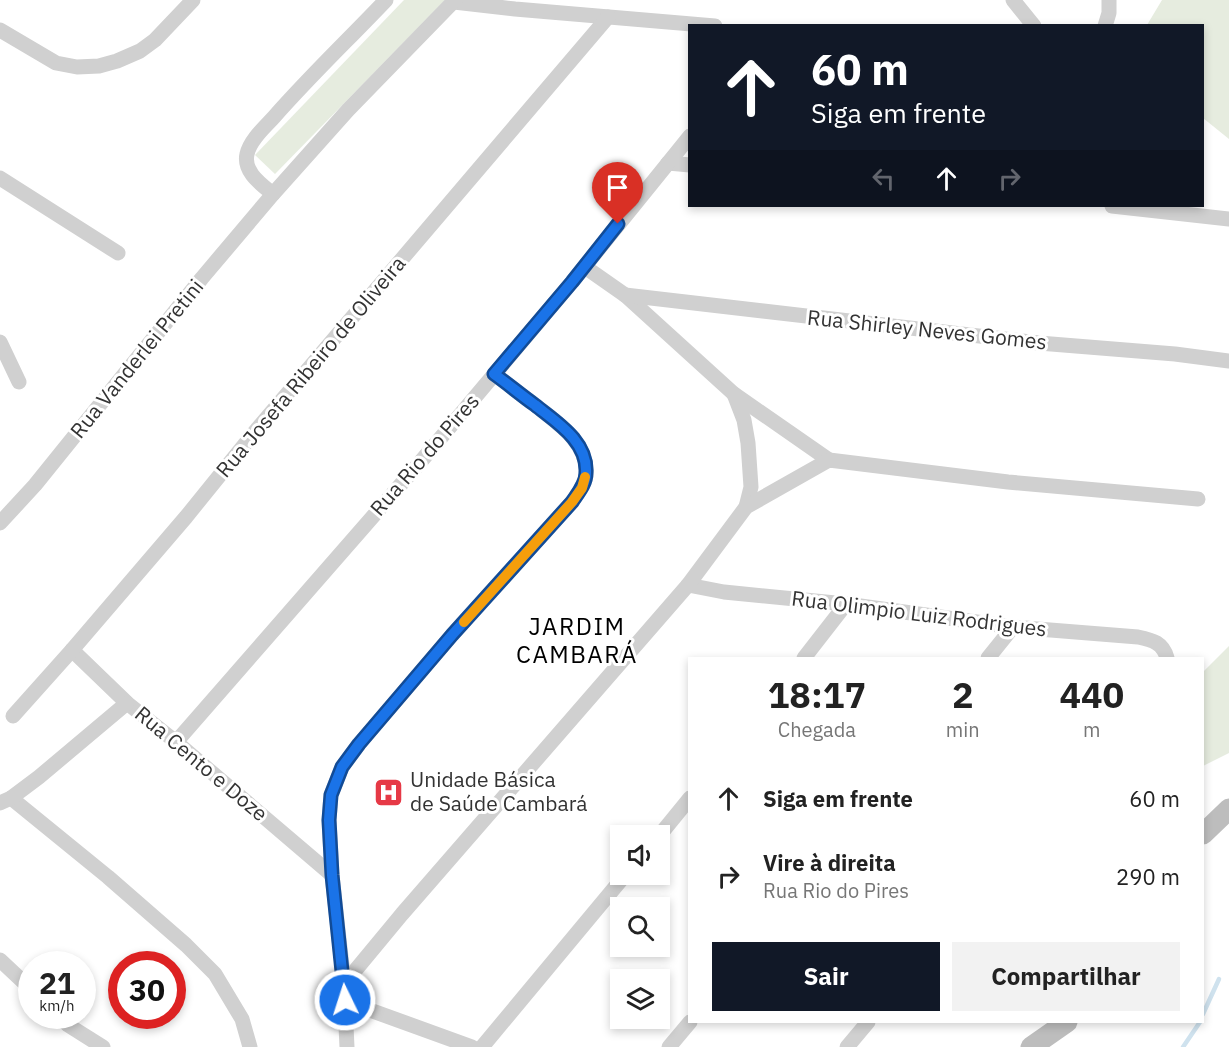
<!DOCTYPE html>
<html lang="pt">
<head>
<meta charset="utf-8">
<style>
	body { margin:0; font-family:"IBM Plex Sans",sans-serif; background:#f2f2f2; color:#222; height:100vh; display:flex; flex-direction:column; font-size:22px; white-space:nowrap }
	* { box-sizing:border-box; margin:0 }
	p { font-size:20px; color:#767676 }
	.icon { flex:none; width:33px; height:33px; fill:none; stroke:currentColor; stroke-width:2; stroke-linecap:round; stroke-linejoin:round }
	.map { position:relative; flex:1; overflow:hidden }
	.sheet { position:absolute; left:688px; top:657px; width:516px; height:366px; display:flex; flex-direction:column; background:#fff; border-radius:0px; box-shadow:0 3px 9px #0003 }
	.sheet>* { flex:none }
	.guide { position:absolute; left:688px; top:24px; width:516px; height:183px; border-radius:0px; box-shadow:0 3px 9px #0003; background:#111827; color:#fff; overflow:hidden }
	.controls { position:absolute; left:610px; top:825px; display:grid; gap:12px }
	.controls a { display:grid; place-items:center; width:60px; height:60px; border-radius:0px; background:#fff; box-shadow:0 3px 9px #0003; font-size:30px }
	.speed { position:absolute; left:18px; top:951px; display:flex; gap:12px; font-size:30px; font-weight:700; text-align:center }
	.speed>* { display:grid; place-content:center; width:78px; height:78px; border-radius:50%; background:#fff; box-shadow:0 3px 9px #0003; line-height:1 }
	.speed small { font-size:15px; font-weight:400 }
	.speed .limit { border:9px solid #d22; background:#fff; color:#111 }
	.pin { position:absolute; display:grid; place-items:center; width:51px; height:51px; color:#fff; margin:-62px -26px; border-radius:50% 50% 50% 0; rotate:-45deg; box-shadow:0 0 6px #0007 }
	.pin .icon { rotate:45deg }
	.me { position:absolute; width:66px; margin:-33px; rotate:356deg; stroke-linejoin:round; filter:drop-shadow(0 0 4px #0008) }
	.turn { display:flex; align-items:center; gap:21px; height:126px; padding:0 24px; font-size:27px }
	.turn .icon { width:78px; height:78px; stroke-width:2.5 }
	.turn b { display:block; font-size:42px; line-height:51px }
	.lanes { display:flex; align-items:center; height:57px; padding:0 24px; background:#0003; justify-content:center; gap:30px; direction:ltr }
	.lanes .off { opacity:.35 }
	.eta { display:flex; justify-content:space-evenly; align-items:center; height:102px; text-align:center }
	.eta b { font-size:36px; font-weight:700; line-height:42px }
	.action { display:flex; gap:12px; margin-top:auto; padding:12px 24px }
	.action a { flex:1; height:69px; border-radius:0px; background:#111827; color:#fff; font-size:24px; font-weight:700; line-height:69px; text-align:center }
	.action a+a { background:#f2f2f2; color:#222 }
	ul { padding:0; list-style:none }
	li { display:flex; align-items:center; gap:18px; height:78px; padding:0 24px }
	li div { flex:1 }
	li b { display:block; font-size:22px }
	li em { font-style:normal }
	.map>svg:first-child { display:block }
	.green { fill:#e6ecdf }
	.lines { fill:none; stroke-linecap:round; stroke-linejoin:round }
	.stream { stroke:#cfe2ee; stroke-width:4.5 }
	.street { stroke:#d0d0d0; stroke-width:15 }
	.secondary { stroke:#bdbdbd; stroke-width:21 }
	.route-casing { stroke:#114b97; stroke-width:15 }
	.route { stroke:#1a73e8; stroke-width:10 }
	.slow { stroke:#f59e0b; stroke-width:10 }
	.labels { text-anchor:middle; stroke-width:6; stroke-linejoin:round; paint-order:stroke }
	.street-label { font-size:21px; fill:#333; stroke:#fff }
	.poi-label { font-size:21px; fill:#333; stroke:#fff; text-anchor:start }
	.quarter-label { font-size:24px; letter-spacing:1.5px; fill:#000; stroke:#fff }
</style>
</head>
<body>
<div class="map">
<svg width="1229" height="1047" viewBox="0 0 1229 1047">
	<rect width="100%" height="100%" fill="#fff"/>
	<g class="green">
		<polygon points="404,0 445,0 275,174 255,155"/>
		<polygon points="1162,0 1229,0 1229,139 1203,118 1203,26 1147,25"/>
		<polygon points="1229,646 1229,753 1203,766 1203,672"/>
	</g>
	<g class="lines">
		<g class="stream">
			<polyline points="1203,1014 1219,979"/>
			<polyline points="1183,1047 1200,1022"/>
		</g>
		<g class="street">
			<polyline points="1013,0 1034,26"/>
			<polyline points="454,2 515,9 715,26"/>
			<polyline points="1105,26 1109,13 1109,0"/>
			<polyline points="0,30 56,63 77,67 99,66 117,61 140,51 155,40 193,0"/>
			<polyline points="668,163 690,165"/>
			<polyline points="0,178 118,253"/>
			<path d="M273,194c-12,-10 -30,-22 -26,-40 3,-14 18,-27 27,-37 36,-41 75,-78 112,-117"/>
			<polyline points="1112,206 1229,219"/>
			<polyline points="585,267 625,295 734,394 829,460"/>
			<polyline points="625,295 1039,343 1175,354 1229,361"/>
			<polyline points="0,342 19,382"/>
			<polyline points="734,394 744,420 748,443 751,487 746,507"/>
			<polyline points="0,523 35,485 202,278 273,194 348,110 455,0"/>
			<path d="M688,585l36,7 122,12 167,23 125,10c15,3 25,6 29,21"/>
			<polyline points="72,650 127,703 176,742 332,875"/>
			<polyline points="804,658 846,604"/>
			<polyline points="988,658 1013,627"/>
			<polyline points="13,716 72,650 186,517 258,428 608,17"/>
			<polyline points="176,742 417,466 572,282 690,136"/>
			<polyline points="11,798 108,877 186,945 215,974 242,1019 250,1047"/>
			<polyline points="0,803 11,798 39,777 127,703"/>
			<polyline points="659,836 690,798"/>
			<polyline points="0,960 32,990"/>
			<polyline points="344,984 402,914 688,585 746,507 829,460 1008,482 1198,499"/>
			<polyline points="345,1001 472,1047"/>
			<polyline points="58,1016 68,1025 103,1047"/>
			<path d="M347,1047l-3,-63 -12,-109 -3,-55 2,-25 11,-28 17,-23 93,-109 120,-133c6,-9 14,-18 14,-29 2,-31 -30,-51 -51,-68 -14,-10 -27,-21 -41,-31"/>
			<polyline points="482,1047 626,874"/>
			<polyline points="669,1047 690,1022"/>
			<polyline points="847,1047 868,1022"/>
		</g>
		<g class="secondary">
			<polyline points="1203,834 1229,809"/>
			<polyline points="1031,1047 1067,1022"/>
		</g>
	</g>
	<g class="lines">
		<defs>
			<path id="route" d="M345,1000l-13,-125 -3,-55 2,-25 11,-28 17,-23 93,-109 120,-133c6,-9 14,-18 14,-29 2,-32 -30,-51 -51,-68 -14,-10 -27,-21 -41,-31l78,-92 46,-58"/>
		</defs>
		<use href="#route" class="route-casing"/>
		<use href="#route" class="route"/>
		<polyline class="slow" points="464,622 572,502 582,488 585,477"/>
	</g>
	<defs>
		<symbol id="hospital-square" viewBox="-11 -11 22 22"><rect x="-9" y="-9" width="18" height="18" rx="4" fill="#e63946" stroke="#fff"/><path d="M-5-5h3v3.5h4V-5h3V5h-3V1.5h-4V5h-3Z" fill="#fff"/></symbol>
	</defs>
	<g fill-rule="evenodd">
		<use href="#hospital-square" x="372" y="776" width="33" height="33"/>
	</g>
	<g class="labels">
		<g class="street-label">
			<text transform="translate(927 330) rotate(6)" y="7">Rua Shirley Neves Gomes</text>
			<text transform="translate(137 359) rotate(-51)" y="7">Rua Vanderlei Pretini</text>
			<text transform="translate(311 367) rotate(-50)" y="7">Rua Josefa Ribeiro de Oliveira</text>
			<text transform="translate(425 455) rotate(-49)" y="7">Rua Rio do Pires</text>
			<text transform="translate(919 614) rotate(7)" y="7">Rua Olimpio Luiz Rodrigues</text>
			<text transform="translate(201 764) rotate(40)" y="7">Rua Cento e Doze</text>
		</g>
		<g class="poi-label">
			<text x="410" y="787">Unidade Básica<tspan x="410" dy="24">de Saúde Cambará</tspan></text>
		</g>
		<g class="quarter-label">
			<text x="577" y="635">JARDIM<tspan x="577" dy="28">CAMBARÁ</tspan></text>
		</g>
	</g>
</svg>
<div class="controls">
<a><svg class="icon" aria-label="sound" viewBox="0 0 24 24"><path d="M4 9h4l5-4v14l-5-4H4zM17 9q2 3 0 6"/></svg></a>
<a><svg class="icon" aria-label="search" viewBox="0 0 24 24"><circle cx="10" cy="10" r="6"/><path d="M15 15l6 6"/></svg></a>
<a><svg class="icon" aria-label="layers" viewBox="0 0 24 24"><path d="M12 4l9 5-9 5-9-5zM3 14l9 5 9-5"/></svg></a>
</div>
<div class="speed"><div>21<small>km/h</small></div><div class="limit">30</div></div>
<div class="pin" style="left:618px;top:224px;background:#d93025"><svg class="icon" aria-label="arrive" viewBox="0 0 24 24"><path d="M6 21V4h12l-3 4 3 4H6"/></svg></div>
<svg class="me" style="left:345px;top:1000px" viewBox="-20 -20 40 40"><circle r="17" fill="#1a73e8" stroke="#fff" stroke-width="3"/><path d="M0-11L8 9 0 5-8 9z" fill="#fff"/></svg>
<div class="guide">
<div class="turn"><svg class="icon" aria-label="ahead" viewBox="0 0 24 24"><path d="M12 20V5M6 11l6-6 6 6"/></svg><div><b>60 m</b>Siga em frente</div></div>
<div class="lanes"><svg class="icon off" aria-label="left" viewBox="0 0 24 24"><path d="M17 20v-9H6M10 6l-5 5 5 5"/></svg><svg class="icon" aria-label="ahead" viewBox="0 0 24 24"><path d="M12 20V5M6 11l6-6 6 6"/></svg><svg class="icon off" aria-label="right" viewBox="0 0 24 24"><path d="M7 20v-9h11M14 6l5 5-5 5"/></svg></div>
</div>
<section class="sheet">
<div class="eta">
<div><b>18:17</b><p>Chegada</p></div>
<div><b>2</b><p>min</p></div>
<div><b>440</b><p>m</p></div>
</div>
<ul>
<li><svg class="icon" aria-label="ahead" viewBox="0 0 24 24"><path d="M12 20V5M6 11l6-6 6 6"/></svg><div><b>Siga em frente</b></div><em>60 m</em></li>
<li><svg class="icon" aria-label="right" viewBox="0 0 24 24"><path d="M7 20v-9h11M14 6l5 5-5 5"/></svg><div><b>Vire à direita</b><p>Rua Rio do Pires</p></div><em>290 m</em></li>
</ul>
<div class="action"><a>Sair</a><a>Compartilhar</a></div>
</section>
</div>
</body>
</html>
